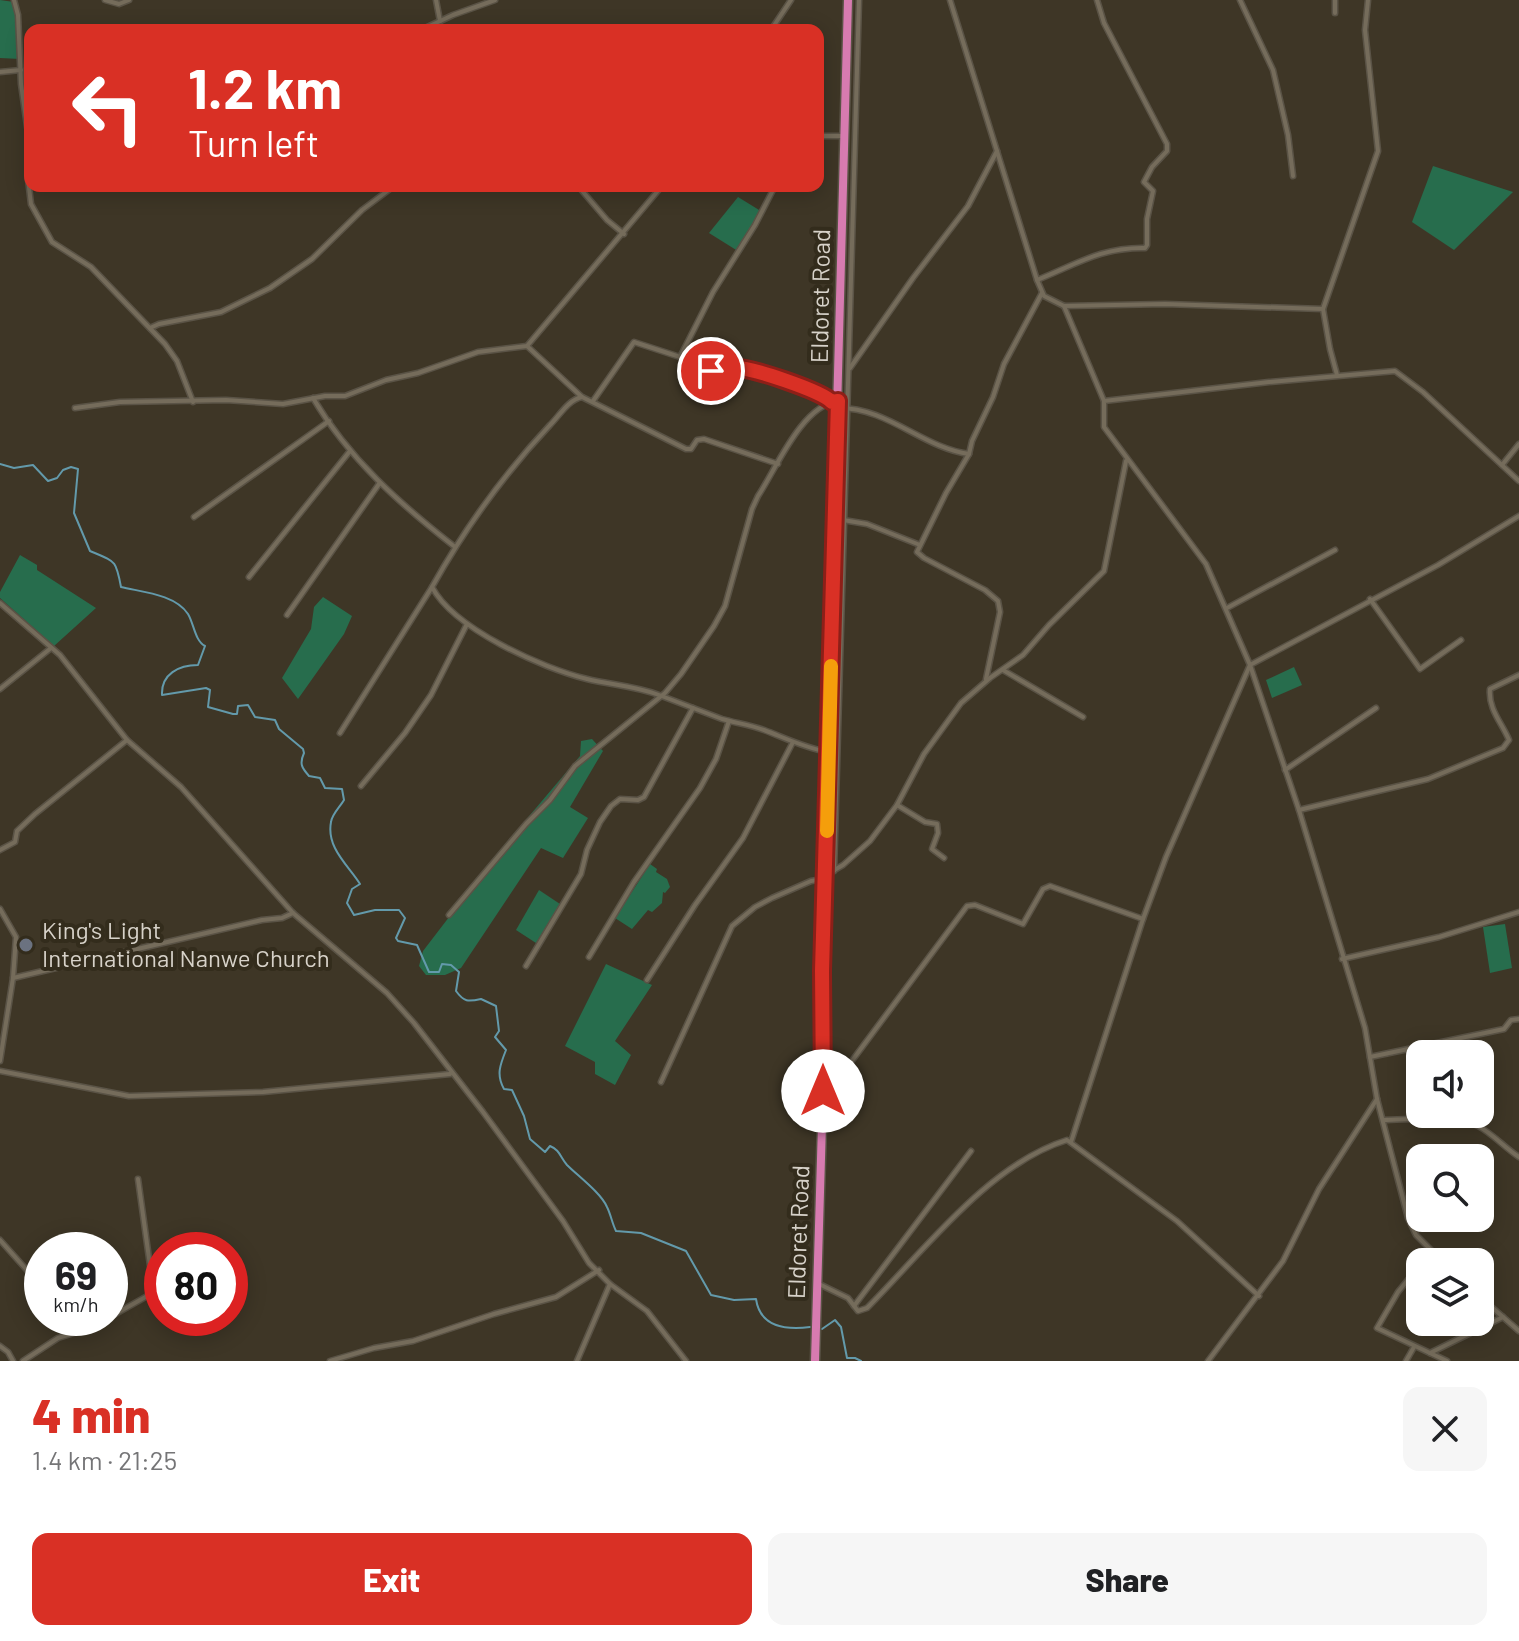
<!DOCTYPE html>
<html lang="en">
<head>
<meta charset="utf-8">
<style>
	body { margin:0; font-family:Barlow,sans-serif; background:#f6f6f6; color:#202124; height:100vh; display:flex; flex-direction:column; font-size:30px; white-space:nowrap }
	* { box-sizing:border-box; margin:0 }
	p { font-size:26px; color:#757577 }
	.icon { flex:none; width:44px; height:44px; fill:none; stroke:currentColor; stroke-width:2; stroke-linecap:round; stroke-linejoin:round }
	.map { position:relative; height:1361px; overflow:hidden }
	.sheet { display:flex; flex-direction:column; background:#fff; flex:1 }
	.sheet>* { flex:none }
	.hud { position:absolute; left:24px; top:24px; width:800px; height:168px; border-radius:16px; box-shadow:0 4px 20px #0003; background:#d93025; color:#fff; overflow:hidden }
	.tools { position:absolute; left:1406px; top:1040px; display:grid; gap:16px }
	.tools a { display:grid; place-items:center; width:88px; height:88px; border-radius:16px; background:#fff; box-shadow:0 4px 20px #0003; font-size:40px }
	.speed { position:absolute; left:24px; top:1232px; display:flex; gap:16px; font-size:40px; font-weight:700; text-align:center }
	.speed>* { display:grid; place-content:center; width:104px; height:104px; border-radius:50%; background:#fff; box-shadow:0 4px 20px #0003; line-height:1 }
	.speed small { font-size:20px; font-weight:400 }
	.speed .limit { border:12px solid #d22; background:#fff; color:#111 }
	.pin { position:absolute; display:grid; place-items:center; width:68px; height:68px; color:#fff; margin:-34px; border:4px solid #fff; border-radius:50%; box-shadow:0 2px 8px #0007 }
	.me { position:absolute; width:88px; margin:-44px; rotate:0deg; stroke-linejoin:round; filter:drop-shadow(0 0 6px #0008) }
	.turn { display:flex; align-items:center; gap:28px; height:168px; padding:0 32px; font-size:36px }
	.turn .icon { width:104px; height:104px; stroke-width:2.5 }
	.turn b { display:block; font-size:56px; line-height:68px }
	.round { display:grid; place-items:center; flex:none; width:84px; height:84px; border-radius:16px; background:#f6f6f6 }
	.head { display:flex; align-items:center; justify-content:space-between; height:136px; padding:0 32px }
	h1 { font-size:48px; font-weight:800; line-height:60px; color:#d93025 }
	.cta { display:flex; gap:16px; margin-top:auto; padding:16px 32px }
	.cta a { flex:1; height:92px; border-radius:16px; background:#d93025; color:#fff; font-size:32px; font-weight:800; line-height:92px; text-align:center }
	.cta a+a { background:#f6f6f6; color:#202124 }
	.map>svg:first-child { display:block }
	.forest { fill:#276d4d }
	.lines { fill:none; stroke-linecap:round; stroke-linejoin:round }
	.stream { stroke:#639aab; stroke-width:2 }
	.street-casing { stroke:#5a5346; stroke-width:7 }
	.highway-casing { stroke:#5a5346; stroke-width:11 }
	.street { stroke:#756c5b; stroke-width:4 }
	.highway { stroke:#d77bb0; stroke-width:8 }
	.route-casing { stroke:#8d1f18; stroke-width:20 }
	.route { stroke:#d93025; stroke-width:14 }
	.slow { stroke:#f59e0b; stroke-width:14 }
	.worship-dot { fill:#6b7280; stroke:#332c1c; stroke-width:3 }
	.labels { text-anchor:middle; stroke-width:8; stroke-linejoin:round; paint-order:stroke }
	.street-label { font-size:24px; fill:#d7d2c9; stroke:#332c1c }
	.poi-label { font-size:24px; fill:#d7d2c9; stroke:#332c1c; text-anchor:start }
</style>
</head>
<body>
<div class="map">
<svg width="1519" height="1361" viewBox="0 0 1519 1361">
	<rect width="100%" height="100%" fill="#3e3626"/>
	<g class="forest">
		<polygon points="0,0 14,2 20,59 0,58"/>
		<polygon points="1433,166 1513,192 1454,250 1412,222"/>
		<polygon points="738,197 764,213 741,253 709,233"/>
		<polygon points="20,555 37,565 37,570 96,608 54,646 0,598 0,592"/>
		<polygon points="323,597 352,616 344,634 298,699 282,678 311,629 314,607"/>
		<polygon points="1294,667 1302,685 1272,698 1266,680"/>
		<polygon points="592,739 603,751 570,807 588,818 563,858 541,848 461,968 445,975 426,975 419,966 423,951 502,848 580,756 581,741"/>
		<polygon points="650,864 657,869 656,872 667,879 670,887 665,893 663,892 662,903 652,912 648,910 632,929 615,918"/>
		<polygon points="539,890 560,904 536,943 516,930"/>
		<polygon points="1505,924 1512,968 1490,973 1483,927"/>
		<polygon points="606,964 652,985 615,1041 631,1055 615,1085 595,1074 595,1062 565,1046"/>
	</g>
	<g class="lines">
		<g class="stream">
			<path d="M0,464l14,4 19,-3 15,16 9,-3 6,-8 8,-3 7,2 -4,44 16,38c26,11 26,9 31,36 20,5 54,7 67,27 6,10 7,27 17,32l-7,19c-19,0 -37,9 -36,30l44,-7 4,2 -2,17 25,7h4l1,-8 10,-1 7,12 20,3 4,9 24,20 1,4c-5,11 -2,15 5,23l11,2 5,10 17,1 2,11c-4,7 -12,14 -13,22 -5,26 18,44 29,62l-8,5 -5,14 7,12 21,-5h24l6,8 -9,20 2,3 19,4 12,27h10l3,-8 9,1 8,7 -3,19c8,11 12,11 25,8l15,7 3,25 -4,6 11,13c-6,15 -10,25 -2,39l8,1 12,26 6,23 15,13 5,-6c10,4 10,11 17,19 11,11 34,28 40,42 4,8 5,16 9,24l25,2 45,18 25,44 23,5 22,-1c4,28 30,31 54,28"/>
			<polyline points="822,1329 835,1320 841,1327 847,1358 855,1358 861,1361"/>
		</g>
		<defs>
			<g id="street">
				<polyline points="14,0 18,15 21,84 28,133 28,179 31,204 52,242 91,267 165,344 177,361 193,402"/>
				<polyline points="105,0 119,4 129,0"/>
				<polyline points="436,0 440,21"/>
				<polyline points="950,0 1037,280 1044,296 1064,306 1104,401"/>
				<polyline points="1240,0 1273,70 1288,135 1293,176"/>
				<polyline points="1335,0 1335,13"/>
				<polyline points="421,30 453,15 495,0"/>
				<polyline points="771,30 791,0"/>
				<polyline points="0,72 21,70"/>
				<polyline points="818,136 844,136"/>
				<polyline points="578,186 607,220 624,234"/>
				<path d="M1037,280c38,-15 64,-33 108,-32l2,-3v-26l6,-28 -9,-9 8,-15 15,-16v-7l-63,-121 -7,-23"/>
				<polyline points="1064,306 1165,304 1323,309"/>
				<polyline points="150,328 159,324 221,312 270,288 312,259 362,210 394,186"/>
				<polyline points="527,346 582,397 686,449 691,449 697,440 704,439 778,464"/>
				<polyline points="680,357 717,373 739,368 794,384 824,394 832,402"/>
				<polyline points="850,368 913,278 968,206 997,151"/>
				<polyline points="1337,375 1330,349 1323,309 1378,151 1365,30 1368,0"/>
				<path d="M582,397c-14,3 -22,18 -32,28 -46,49 -85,103 -118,162 22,42 110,81 155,92 25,6 48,7 72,16 21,8 42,16 63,24 14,4 28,6 42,11 21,8 41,18 64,22"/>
				<path d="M313,398c36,61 87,106 142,149"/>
				<polyline points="593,401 634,342 680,357 713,292 755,225 775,186"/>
				<polyline points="75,408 120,402 226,400 283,404 325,396 345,396 386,380 418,373 478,352 527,346 662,186"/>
				<path d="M838,408c49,-1 85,40 131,46l3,-13 21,-44 11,-33 38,-71"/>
				<polyline points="969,454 946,493 917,552 924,558 985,590 998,601 1000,612 986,679"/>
				<polyline points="1502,465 1519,444"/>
				<polyline points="194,517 329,421"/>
				<polyline points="843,520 867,524 920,545"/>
				<polyline points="249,577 350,451"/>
				<polyline points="1370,599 1420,669 1461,640"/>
				<polyline points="0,603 60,655 127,740 181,787 293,913 387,993 414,1023 483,1112 563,1221 589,1263 610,1284 647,1311 686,1361"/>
				<polyline points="1227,608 1335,550"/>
				<polyline points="287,615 379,484"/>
				<polyline points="1003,670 1083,717"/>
				<polyline points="0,689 51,648"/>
				<polyline points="340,733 432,587"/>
				<polyline points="1285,770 1376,708"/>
				<polyline points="361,786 405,733 431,695 467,624"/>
				<polyline points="897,805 925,822 937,824 938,833 932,849 944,858"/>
				<path d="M1299,810l129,-31 75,-31 6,-8c-7,-17 -21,-31 -19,-51l29,-14"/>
				<polyline points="0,850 15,842 17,831 35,814 127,740"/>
				<polyline points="834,871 859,0"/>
				<polyline points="826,875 843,865 870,841 897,805 924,754 961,703 990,678 1023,655 1049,625 1104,571 1126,461"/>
				<polyline points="0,909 16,937 13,978 0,1061"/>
				<path d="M449,915l77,-91 24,-24 25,-34 90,-73 16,-19 33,-48 11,-20 27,-97 6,-13c18,-27 44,-91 80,-95"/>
				<polyline points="589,957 634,882 700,788 716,759 729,721"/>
				<polyline points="1342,959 1439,937 1519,912"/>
				<polyline points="526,966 581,874 587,850 600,822 611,806 620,799 638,800 644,797 693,708"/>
				<polyline points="13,978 262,920 282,918 293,913"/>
				<polyline points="647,980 695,905 743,838 793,742"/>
				<polyline points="1370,1057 1504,1029 1511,1020 1519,1019"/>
				<polyline points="0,1071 129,1096 263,1092 450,1074"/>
				<polyline points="661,1082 732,926 755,907 772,898 811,881 824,879"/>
				<polyline points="823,1091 831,1089 967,906 975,905 1023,924 1043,889 1050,886 1143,919"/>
				<path d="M1383,1120c26,0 72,-6 95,6 15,8 27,22 41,31"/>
				<polyline points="1071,1142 1143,919 1166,857 1250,665 1438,565 1519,516"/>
				<polyline points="0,1240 42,1287"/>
				<polyline points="1422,1262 1431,1251"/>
				<polyline points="1443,1262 1416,1235 1408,1218 1377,1099 1365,1028 1299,810 1250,665 1206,564 1104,427 1104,401 1269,382 1395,371 1423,392 1519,481"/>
				<polyline points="1420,1265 1398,1292 1377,1328 1447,1361"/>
				<path d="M819,1284l29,14 10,13 9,-3c57,-57 122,-144 200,-168l110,81 82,75"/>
				<polyline points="1480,1297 1519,1331"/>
				<polyline points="854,1306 971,1151"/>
				<polyline points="110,1317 149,1295 153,1287 138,1179"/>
				<polyline points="69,1318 79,1330"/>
				<polyline points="0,1346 8,1352 13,1361"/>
				<polyline points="1430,1353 1503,1317"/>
				<polyline points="23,1361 58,1338 93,1327 109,1318"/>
				<polyline points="330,1361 374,1348 413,1341 494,1314 556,1297 599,1270"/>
				<polyline points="577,1361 610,1284"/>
				<polyline points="1208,1361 1283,1261 1319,1189 1377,1099"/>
				<polyline points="1406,1361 1414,1347"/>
			</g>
			<polyline id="highway" points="815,1361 823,1091 822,971 848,0"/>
		</defs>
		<use href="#street" class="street-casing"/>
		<use href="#highway" class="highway-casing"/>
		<use href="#street" class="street"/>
		<use href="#highway" class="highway"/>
	</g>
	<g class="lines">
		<defs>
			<path id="route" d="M711,371c12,5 14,-2 24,-3 16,-1 86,23 97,34l6,-1 -16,570 1,120"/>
		</defs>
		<use href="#route" class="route-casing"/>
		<use href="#route" class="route"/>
		<polyline class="slow" points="827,831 831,666"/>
	</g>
	<circle class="worship-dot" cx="26" cy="945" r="8"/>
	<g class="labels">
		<g class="street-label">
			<text transform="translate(821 296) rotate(-89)" y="8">Eldoret Road</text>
			<text transform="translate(799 1232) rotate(-88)" y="8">Eldoret Road</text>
		</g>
		<g class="poi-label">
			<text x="42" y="939">King's Light<tspan x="42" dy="28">International Nanwe Church</tspan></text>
		</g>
	</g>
</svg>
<div class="tools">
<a><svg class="icon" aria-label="sound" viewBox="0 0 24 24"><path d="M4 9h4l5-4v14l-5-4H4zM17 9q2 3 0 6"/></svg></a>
<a><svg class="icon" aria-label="search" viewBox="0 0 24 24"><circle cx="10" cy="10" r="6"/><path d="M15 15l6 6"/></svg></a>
<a><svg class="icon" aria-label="layers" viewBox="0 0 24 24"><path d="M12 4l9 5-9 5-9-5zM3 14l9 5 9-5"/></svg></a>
</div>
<div class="speed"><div>69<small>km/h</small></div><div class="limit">80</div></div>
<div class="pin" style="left:711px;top:371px;background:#d93025"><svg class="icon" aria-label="arrive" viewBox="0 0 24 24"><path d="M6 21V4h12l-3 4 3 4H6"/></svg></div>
<svg class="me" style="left:823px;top:1091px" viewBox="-20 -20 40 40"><circle r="19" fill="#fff"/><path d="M0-13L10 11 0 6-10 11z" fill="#d93025"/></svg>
<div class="hud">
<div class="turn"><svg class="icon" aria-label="left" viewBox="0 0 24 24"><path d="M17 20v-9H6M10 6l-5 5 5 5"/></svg><div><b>1.2 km</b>Turn left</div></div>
</div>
</div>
<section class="sheet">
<div class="head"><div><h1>4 min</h1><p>1.4 km · 21:25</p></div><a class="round"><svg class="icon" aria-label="close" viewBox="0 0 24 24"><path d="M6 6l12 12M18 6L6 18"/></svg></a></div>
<div class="cta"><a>Exit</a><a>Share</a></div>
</section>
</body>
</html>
